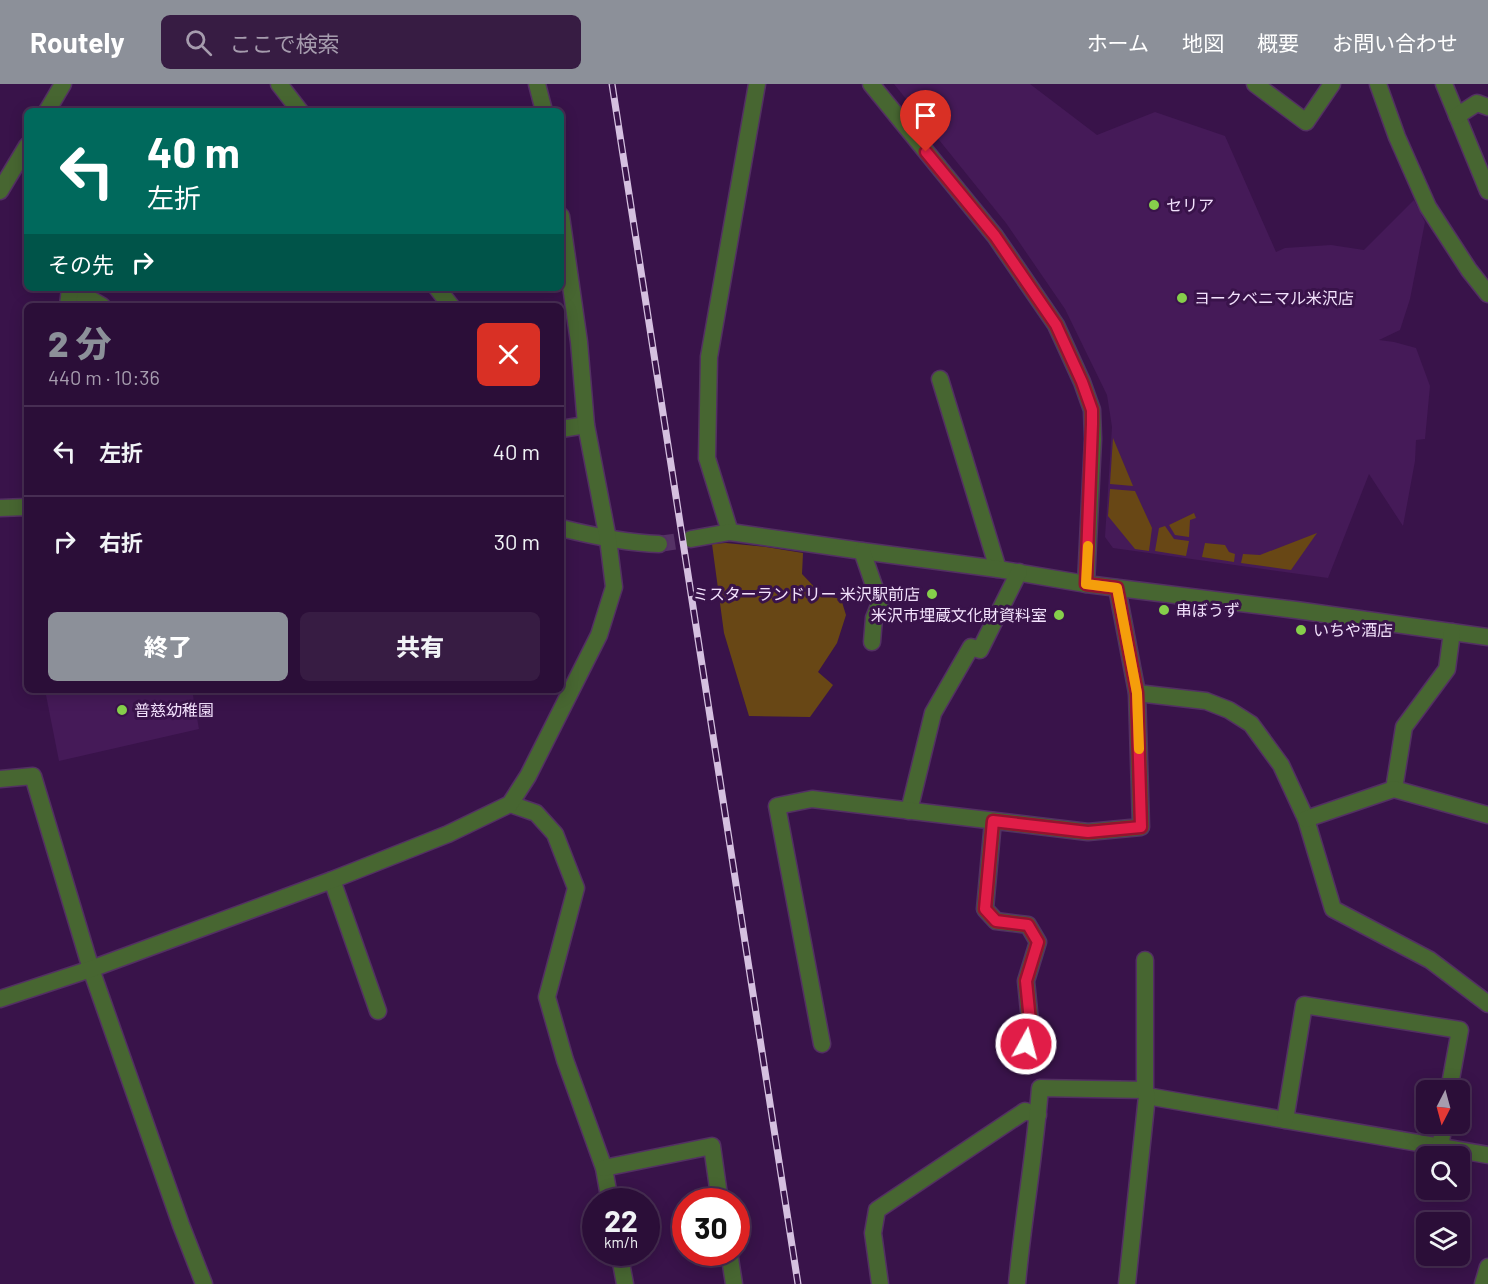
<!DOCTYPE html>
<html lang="ja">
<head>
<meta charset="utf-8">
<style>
	body { margin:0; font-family:Barlow,"Noto Sans JP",sans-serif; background:#371c43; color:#f1f3f6; height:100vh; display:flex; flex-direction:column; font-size:22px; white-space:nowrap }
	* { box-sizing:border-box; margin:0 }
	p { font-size:20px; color:#a69cae }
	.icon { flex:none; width:33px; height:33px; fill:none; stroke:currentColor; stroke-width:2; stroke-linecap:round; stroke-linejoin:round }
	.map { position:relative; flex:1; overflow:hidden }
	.side { position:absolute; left:24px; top:219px; width:540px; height:390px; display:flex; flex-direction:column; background:#2b0e38; border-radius:9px; box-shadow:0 3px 15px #0003,0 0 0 2px #472e53 }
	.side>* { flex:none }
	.banner { position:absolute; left:24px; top:24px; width:540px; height:183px; border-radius:9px; box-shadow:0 3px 15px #0003,0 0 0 2px #472e53; background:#00695c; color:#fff; overflow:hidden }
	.needle { width:39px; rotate:186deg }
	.fabs { position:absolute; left:1416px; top:996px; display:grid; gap:12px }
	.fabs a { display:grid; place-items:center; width:54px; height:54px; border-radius:9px; background:#2b0e38; box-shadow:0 3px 15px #0003,0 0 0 2px #472e53; font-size:30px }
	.speed { position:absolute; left:582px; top:1104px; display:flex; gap:12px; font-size:30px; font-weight:700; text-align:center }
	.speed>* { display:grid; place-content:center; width:78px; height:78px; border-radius:50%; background:#2b0e38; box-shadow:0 3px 15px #0003,0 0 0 2px #472e53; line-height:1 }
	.speed small { font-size:15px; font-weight:400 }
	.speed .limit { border:9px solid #d22; background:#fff; color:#111 }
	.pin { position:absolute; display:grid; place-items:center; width:51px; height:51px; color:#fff; margin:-62px -26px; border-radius:50% 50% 50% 0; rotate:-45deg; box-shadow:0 0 6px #0007 }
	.pin .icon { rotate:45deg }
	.me { position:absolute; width:66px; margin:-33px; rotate:7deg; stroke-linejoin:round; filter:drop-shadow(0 0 4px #0008) }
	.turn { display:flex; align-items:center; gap:21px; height:126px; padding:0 24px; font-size:27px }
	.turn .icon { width:78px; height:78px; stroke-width:2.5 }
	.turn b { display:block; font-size:42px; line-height:51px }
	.then { display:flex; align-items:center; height:57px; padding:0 24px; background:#0003; gap:12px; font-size:22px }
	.round { display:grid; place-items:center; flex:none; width:63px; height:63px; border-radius:9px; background:#371c43 }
	.headline { display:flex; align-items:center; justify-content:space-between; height:102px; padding:0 24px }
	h1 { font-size:36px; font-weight:800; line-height:45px; color:#8c9099 }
	.button { display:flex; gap:12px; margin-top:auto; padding:12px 24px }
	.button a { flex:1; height:69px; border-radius:9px; background:#8c9099; color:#fff; font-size:24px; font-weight:800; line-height:69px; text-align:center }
	.button a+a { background:#371c43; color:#f1f3f6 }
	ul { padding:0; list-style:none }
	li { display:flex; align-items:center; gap:18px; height:90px; padding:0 24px; border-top:2px solid #472e53 }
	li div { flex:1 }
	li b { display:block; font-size:22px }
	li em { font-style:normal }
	header { display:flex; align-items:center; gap:36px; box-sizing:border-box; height:84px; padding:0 30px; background:#8c9099; color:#fff }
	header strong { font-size:28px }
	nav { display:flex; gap:33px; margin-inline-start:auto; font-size:21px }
	.search { width:420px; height:54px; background:#371c43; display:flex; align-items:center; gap:15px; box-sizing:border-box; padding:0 21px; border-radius:9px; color:#a69cae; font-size:22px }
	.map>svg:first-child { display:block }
	.built { fill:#451a58 }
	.green { fill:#684715 }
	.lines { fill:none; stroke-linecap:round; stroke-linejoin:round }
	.minor-tunnel { stroke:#553265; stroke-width:16; stroke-dasharray:16 8; stroke-linecap:butt }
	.minor-casing { stroke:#533063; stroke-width:19 }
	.tertiary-casing { stroke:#533063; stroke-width:19 }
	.minor { stroke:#476631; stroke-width:16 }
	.tertiary { stroke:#476631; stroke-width:16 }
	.rail-casing { stroke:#d5c0e0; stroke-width:7 }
	.rail { stroke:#39134a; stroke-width:4.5; stroke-dasharray:14; stroke-linecap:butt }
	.route-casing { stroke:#92132f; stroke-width:15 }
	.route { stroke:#e11d48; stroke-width:10 }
	.slow { stroke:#f59e0b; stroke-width:10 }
	.poi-dot { fill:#86cf4b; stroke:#39134a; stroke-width:2 }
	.labels { text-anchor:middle; stroke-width:6; stroke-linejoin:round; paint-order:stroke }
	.poi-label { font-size:16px; fill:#f2e1fc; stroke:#39134a; text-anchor:start }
</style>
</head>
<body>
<header>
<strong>Routely</strong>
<div class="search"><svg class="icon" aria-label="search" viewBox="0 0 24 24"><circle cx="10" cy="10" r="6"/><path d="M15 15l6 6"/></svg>ここで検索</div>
<nav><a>ホーム</a><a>地図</a><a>概要</a><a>お問い合わせ</a></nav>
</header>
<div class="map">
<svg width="1488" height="1200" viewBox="0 0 1488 1200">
	<rect width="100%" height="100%" fill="#39134a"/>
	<g class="built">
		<polygon points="894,0 1030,0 1097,51 1155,28 1225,52 1276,168 1285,164 1331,161 1364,166 1414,116 1425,138 1410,215 1400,246 1379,256 1394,258 1416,264 1430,302 1425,355 1416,356 1415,377 1403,442 1369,390 1328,494 1113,464 1105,453 1112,343 1107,311 1065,225 1006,139"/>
		<polygon points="45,606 192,606 199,645 59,677"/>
	</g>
	<g class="green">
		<polygon points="1113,354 1133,402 1110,400"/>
		<polygon points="1110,405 1135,407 1152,444 1149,467 1135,465 1108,432"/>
		<polygon points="1194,429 1196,434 1190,436 1189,453 1175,451 1169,441"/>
		<polygon points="1165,442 1174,455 1189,457 1186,472 1155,467 1159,444"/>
		<polygon points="1317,449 1291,486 1241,479 1243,470 1260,471"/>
		<polygon points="726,459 766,463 803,469 802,490 822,511 841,515 846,531 837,559 818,588 833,601 810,633 749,632 724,549 712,460"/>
		<polygon points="1205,459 1225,461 1229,468 1235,470 1234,478 1202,473"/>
	</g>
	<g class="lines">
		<polyline class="minor-tunnel" points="659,460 691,455"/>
		<defs>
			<g id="minor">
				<polyline points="279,0 300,27"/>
				<polyline points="537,0 544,27"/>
				<polyline points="1255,0 1306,38 1332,0"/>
				<polyline points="1378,0 1397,53 1428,123 1469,186 1488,210"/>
				<polyline points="1444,0 1488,107"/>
				<polyline points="47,27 63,0"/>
				<polyline points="1457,32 1477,19 1488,23"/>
				<polyline points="0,107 27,62"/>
				<polyline points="71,204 102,222"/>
				<polyline points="437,204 451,222"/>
				<polyline points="68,222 70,204"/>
				<polyline points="940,295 998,485"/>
				<polyline points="561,345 586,341"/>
				<polyline points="0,424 27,423"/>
				<path d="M561,444c32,8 64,15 98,16"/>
				<polyline points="730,448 707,374 709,273 757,0"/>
				<polyline points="691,455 730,448 862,467 998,485 1086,500 1296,526 1488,553"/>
				<polyline points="862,467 880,519 874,534 872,558"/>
				<polyline points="1137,609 1206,617 1229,626 1251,640 1281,681 1306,735 1333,825 1430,876 1488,920"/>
				<polyline points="0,695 33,692 91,885 181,1141 204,1200"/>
				<polyline points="1394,705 1404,643 1447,585 1452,548"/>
				<polyline points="510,720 536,729 555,750 576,804 547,913 565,976 604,1084 610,1118"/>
				<polyline points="909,727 933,629 971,563 980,566 1019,488"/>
				<polyline points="1306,735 1394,705 1488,731"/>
				<polyline points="993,737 985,825 996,837 1028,841 1038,858 1026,897 1030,937 1026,960"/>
				<polyline points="332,796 378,927"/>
				<polyline points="0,915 91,885 332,796 448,750 510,720 528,692 599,551 614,503 608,455 586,341 579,258 561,132"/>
				<polyline points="822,960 777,722 812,715 1088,748 1141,743 1137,609 1117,504"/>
				<polyline points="1147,1012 1488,1071"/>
				<polyline points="1285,1036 1304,921 1460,946 1449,1006"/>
				<polyline points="1440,1063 1444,1040"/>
				<polyline points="604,1084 712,1062 720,1118"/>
				<polyline points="619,1168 625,1200"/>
				<polyline points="729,1168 734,1200"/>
				<polyline points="880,1200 873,1149 877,1126 1025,1027 1038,1031"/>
				<path d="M1017,1200c6,-66 18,-130 23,-196l105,2"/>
				<polyline points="1127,1200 1147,1012 1145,1006 1145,876"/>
				<polyline points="1483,1200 1488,1183"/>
			</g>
			<polyline id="tertiary" points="871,0 995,152 1056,241 1082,298 1092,326 1093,355 1086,500"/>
		</defs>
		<use href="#minor" class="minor-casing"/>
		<use href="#tertiary" class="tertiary-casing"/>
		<use href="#minor" class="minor"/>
		<use href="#tertiary" class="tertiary"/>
		<defs>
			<polyline id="rail" points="612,0 798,1200"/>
		</defs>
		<use href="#rail" class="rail-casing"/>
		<use href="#rail" class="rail"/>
	</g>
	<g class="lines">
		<defs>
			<polyline id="route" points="926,68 995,152 1056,241 1082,298 1092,326 1092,340 1086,500 1117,504 1137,609 1141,743 1088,748 993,737 985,825 996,837 1028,841 1038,858 1026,897 1030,937 1026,960"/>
		</defs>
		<use href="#route" class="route-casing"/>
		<use href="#route" class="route"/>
		<polyline class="slow" points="1088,462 1086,500 1117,504 1137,609 1139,665"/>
	</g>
	<g class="poi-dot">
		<circle cx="1154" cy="121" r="6"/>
		<circle cx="1182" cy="214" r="6"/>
		<circle cx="932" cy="510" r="6"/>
		<circle cx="1164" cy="526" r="6"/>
		<circle cx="1059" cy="531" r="6"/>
		<circle cx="1301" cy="546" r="6"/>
		<circle cx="122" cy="626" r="6"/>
	</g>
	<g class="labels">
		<g class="poi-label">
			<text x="1166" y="127">セリア</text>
			<text x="1194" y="220">ヨークベニマル米沢店</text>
			<text x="920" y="516" text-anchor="end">ミスターランドリー 米沢駅前店</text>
			<text x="1176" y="532">串ぼうず</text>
			<text x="1047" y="537" text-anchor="end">米沢市埋蔵文化財資料室</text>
			<text x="1313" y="552">いちや酒店</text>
			<text x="134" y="632">普慈幼稚園</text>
		</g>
	</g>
</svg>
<div class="fabs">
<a><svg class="needle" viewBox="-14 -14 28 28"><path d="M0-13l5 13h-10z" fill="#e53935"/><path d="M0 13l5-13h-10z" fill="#a69cae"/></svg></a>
<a><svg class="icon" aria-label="search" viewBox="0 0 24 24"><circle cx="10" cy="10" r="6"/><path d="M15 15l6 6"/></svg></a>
<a><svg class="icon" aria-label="layers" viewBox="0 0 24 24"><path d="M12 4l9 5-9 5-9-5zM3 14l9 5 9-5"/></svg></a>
</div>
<div class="speed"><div>22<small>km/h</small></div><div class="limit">30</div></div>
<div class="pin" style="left:926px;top:68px;background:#d93025"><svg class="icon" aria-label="arrive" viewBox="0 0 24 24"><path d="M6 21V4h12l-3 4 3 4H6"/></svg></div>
<svg class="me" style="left:1026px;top:960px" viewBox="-20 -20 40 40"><circle r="17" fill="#e11d48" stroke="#fff" stroke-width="3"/><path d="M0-11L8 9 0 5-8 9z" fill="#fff"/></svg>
<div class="banner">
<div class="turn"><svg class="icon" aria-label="left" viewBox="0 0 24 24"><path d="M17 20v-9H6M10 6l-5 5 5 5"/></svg><div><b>40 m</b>左折</div></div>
<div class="then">その先<svg class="icon" aria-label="right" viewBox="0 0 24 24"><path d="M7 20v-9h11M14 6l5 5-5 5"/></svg></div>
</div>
<section class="side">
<div class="headline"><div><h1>2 分</h1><p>440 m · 10:36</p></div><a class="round" style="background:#d93025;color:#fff"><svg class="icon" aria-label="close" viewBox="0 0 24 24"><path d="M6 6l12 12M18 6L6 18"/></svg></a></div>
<ul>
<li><svg class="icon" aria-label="left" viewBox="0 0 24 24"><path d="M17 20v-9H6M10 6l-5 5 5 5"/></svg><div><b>左折</b></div><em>40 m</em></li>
<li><svg class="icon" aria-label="right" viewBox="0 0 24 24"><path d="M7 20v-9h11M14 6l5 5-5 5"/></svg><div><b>右折</b></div><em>30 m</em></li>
</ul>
<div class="button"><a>終了</a><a>共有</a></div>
</section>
</div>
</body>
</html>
